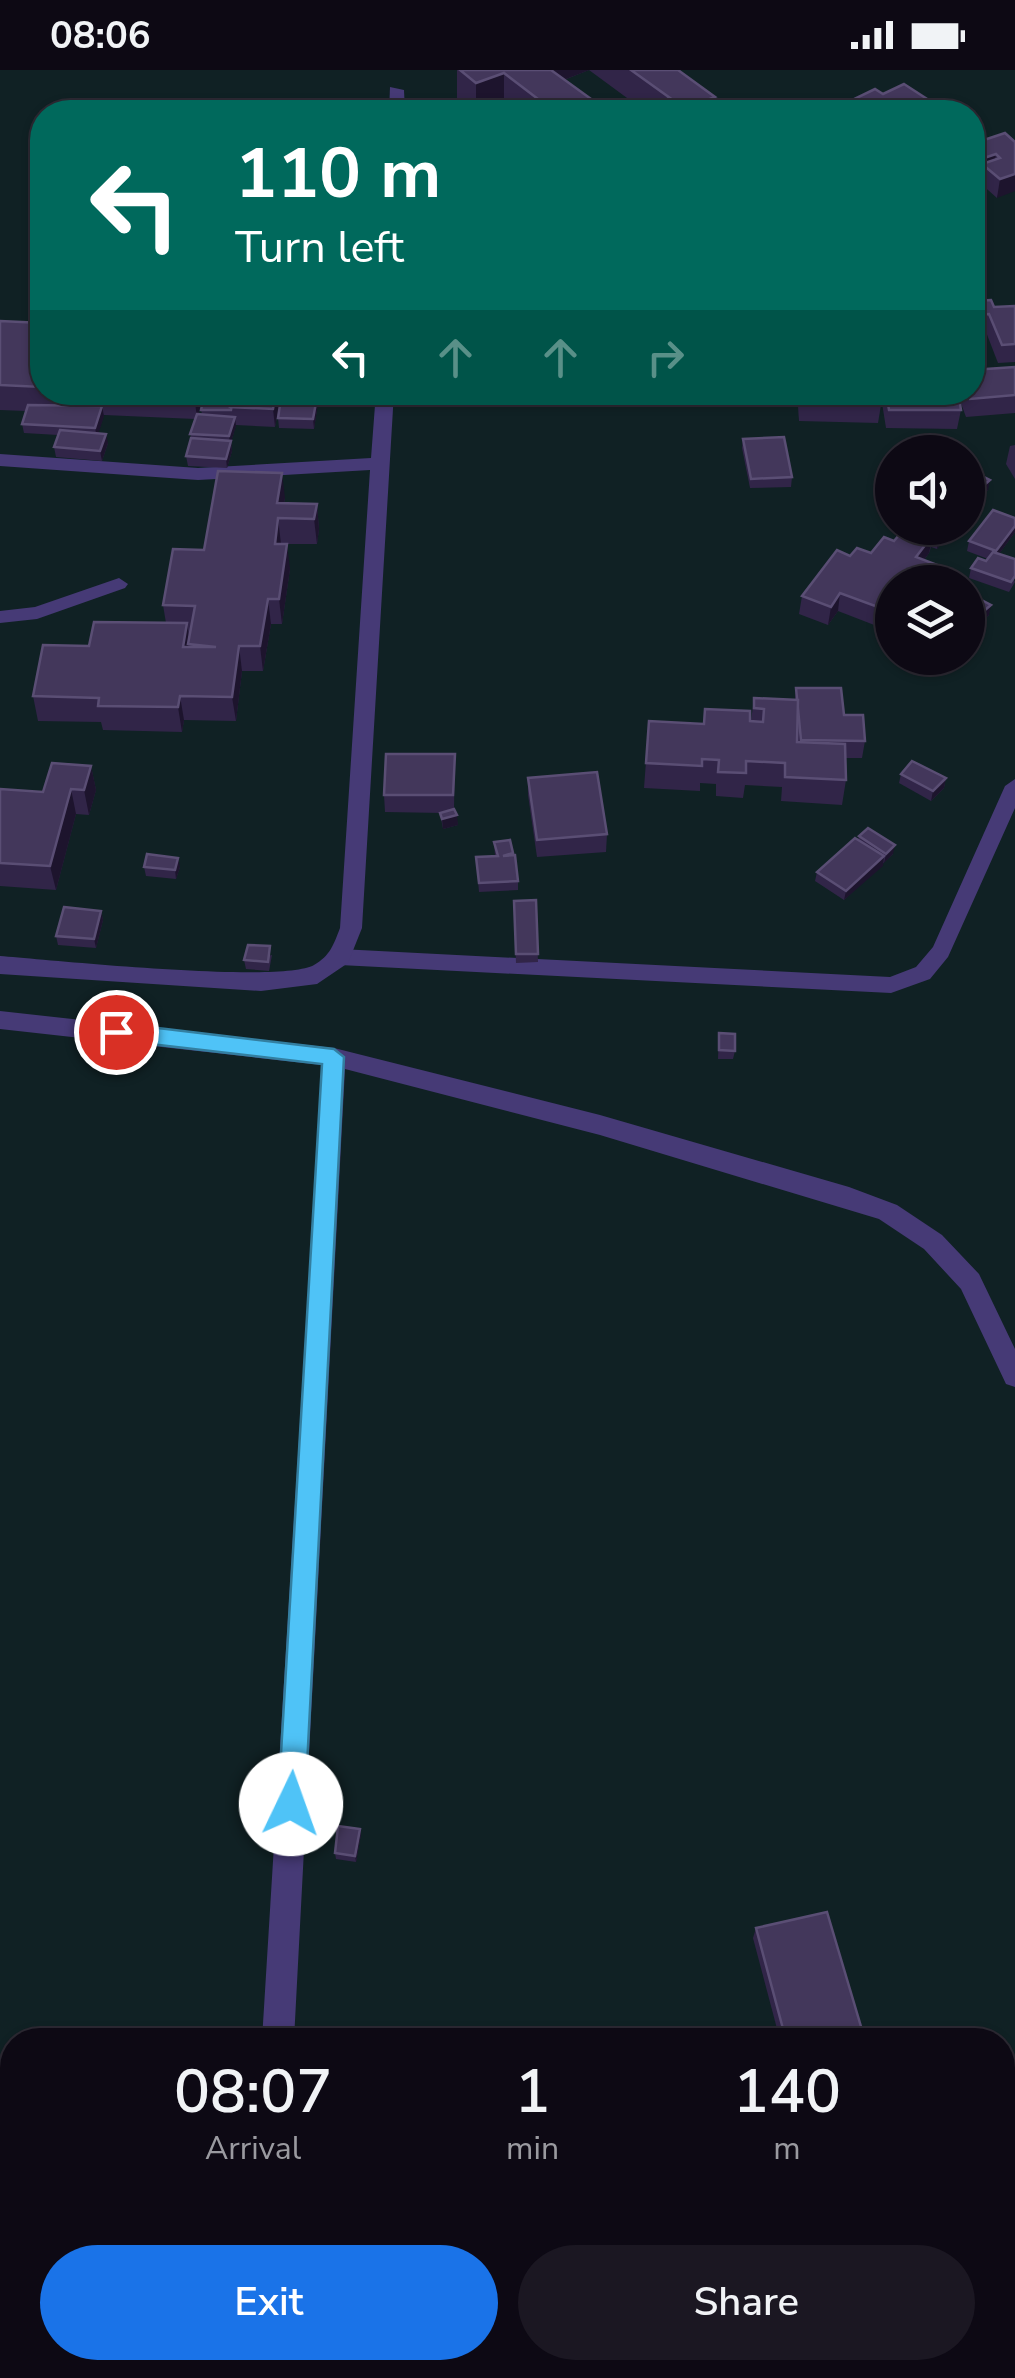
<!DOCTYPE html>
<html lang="en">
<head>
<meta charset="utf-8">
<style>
	body { margin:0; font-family:"Nunito Sans",sans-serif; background:#1b1722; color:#f1f3f6; height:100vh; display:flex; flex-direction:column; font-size:38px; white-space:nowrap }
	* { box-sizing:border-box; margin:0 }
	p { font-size:32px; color:#9a9aa0 }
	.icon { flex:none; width:55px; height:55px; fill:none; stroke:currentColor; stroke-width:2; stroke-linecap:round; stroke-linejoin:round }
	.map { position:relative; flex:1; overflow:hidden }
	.drawer { position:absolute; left:0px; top:1958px; width:1015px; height:352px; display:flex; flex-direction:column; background:#0d0914; border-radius:40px 40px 0 0; box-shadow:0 2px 8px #0004,0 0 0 2px #2d2a34 }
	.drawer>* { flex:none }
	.top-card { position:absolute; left:30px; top:30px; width:955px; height:305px; border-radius:40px; box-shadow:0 2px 8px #0004,0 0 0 2px #2d2a34; background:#00695c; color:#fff; overflow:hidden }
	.controls { position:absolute; left:875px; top:365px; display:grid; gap:20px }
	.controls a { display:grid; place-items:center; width:110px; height:110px; border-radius:50%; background:#0d0914; box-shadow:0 2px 8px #0004,0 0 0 2px #2d2a34; font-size:50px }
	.pin { position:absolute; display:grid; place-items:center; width:85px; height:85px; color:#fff; margin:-42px; border:5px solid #fff; border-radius:50%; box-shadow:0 2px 10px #0007 }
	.me { position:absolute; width:110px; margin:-55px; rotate:3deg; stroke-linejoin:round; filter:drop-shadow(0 0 8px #0008) }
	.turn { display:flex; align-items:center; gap:35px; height:210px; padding:0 40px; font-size:45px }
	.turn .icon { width:130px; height:130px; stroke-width:2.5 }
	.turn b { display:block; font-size:70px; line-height:85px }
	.lanes { display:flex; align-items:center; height:95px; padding:0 40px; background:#0003; justify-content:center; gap:50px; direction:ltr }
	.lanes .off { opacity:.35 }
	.eta { display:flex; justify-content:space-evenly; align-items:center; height:170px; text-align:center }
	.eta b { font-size:60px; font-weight:600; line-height:70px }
	.button { display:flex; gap:20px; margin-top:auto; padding:20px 40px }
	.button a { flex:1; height:115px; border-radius:60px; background:#1a73e8; color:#fff; font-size:40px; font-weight:600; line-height:115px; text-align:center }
	.button a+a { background:#1b1722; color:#f1f3f6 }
	.status { display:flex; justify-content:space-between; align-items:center; height:70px; padding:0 50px; background:#0d0914; direction:ltr }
	.status svg { height:28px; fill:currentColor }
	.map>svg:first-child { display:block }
	.green { fill:#102124; fill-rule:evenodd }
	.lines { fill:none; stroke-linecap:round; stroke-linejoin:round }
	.lane { fill:#463a76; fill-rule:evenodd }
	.street { fill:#463a76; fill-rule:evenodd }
	.wall { fill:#312548 }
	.shaded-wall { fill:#1d142d }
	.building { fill:#43375b; stroke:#5a4e74; stroke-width:2.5 }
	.route { fill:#4fc3f7; stroke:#337fa1; stroke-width:2.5 }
</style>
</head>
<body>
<div class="status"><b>08:06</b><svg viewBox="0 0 49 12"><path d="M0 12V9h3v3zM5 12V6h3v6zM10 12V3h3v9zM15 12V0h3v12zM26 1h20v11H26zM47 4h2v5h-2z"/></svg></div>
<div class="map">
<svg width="1015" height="2308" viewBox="0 0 1015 2308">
	<rect width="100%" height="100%" fill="#110c1a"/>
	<path class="green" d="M0,0h1015v2308h-1015zM42,42h930v280h-930zM892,382h76v76h-76zM892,512h76v76h-76zM12,1970h990v328h-990z"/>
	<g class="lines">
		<g class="lane">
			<polygon points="119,508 128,514 125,518 37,549 0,553 0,541 35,537"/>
			<polygon points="1015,709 1015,738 948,887 930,909 891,923 340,895 330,887 340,879 890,907 916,897 933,877 1005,716"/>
		</g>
		<g class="street">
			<polygon points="390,17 404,20 405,42 389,42"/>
			<path d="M376,322h18l-32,536 -14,35 -31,21 -56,7 -261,-17v-18c53,4 280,28 314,9 16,-9 20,-21 26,-37l30,-458 -172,10 -198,-14v-12l198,14 173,-10z"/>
			<polygon points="0,941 334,978 600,1045 849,1117 897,1135 942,1165 979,1204 1015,1279 1015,1317 1006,1314 961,1219 924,1179 879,1149 600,1065 345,999 294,1970 262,1970 322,995 0,959"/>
			<rect x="242" y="2298" width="34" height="10"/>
		</g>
	</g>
	<g class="wall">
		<polygon points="457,0 678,0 715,27 642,39 589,0 564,10 609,42 516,42 504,33 476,42 457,28"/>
		<polygon points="883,24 941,38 940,42 850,42 852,30"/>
		<polygon points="1015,72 997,128 979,112 980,106 972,100 972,74"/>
		<polygon points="972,195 982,207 981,217 972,217"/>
		<polygon points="972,219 976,231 994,237 1015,236 1015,292 998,293 986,262 972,263"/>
		<polygon points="0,251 42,253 42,322 201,322 202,330 198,344 202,344 201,340 282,322 275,357 236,355 231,372 232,381 227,398 188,396 186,386 195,349 104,345 98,363 108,373 102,391 56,387 54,377 58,365 24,363 22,354 26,341 0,340"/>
		<polygon points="1015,297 1015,343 966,347 959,328 961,340 957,359 886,358 882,333 884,322 972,322"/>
		<polygon points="282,322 322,322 321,326 319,326 314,359 279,358 278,348"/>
		<polygon points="797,322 880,322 881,335 878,353 799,351"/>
		<polygon points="743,369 792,407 791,417 750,418 742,378"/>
		<polygon points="1015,375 1015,409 1006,394 1010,376"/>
		<polygon points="892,385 892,401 888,399 890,389"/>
		<polygon points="968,399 988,420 974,432 968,428"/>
		<polygon points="285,428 284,433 317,434 319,459 317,474 281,474 290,499 282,554 271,554 263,601 242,601 236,651 184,650 182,662 103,660 101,652 38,651 33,626 89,576 166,553 163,535 204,480"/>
		<polygon points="1015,448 1015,462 999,484 1015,512 1009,522 969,508 971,498 986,491 988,489 967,481 969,471"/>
		<polygon points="898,458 953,458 937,479 931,477 929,483 924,490 940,496 937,512 892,512 882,558 838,541 828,555 799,544 802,526 850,486 871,483 894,471 899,465 897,464"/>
		<polygon points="968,523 989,545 970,561 968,559"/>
		<polygon points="796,618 844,645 865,671 862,688 845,688 846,710 842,735 781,731 782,717 745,715 743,728 716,726 716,714 700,713 700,721 644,718 649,651 703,654 751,651 754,628 795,630"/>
		<polygon points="455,684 454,739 458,755 443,759 440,743 443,743 385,742 384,725"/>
		<polygon points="91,696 96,720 89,745 76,744 56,820 0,816 0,719 43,722"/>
		<polygon points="901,704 946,708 944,718 931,731 899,713"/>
		<polygon points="528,708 607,764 606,782 537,787 528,725"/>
		<polygon points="859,766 893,784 844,830 815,811 817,802 858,770"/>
		<polygon points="494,772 513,783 518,811 518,820 479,822 476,787 495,786"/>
		<polygon points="144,797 180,797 176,809 146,806"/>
		<polygon points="536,830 538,892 516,893 514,831"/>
		<polygon points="101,841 103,850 96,878 58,875 56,866"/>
		<polygon points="272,885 269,901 246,899 244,890"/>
		<polygon points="719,963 735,981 733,989 718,989"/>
		<polygon points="361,1764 356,1792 336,1789 335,1783"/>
		<polygon points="756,1858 865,1970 780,1970 753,1868"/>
	</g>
	<g class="shaded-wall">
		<polygon points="538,0 589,0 538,20"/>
		<polygon points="504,3 504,33 476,42 476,13"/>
		<polygon points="715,27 713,42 675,42"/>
		<polygon points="996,84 992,103 983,95 984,88"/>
		<polygon points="1015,104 1015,121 997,128 1000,109"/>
		<polygon points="194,322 201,322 202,330 197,349"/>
		<polygon points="276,322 282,322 275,357 273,339"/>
		<polygon points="318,322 319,328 314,359 313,349"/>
		<polygon points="102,336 104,346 97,368 95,358"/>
		<polygon points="235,347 236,356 231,372 232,381 227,398 226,389 230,375 229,366"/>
		<polygon points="106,364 108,373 102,391 100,381"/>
		<polygon points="282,403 285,428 281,449 277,433"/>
		<polygon points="990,410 988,420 974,432 976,422"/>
		<polygon points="317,434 319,459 317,474 314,449"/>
		<polygon points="278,448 281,474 275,474"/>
		<polygon points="1015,456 1015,462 994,491 996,481"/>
		<polygon points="947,458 953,458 937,479 938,469"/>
		<polygon points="933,465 929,483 913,505 916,487"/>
		<polygon points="287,474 290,499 282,554 279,529"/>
		<polygon points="940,496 937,512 928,512"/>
		<polygon points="840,523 838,541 828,555 831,537"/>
		<polygon points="268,529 271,554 263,601 260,576"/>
		<polygon points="892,531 892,545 882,558 886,540"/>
		<polygon points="991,535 989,545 970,561 972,551"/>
		<polygon points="187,553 190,575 188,574 190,586 183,577"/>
		<polygon points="239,576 242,601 236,651 232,627"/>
		<polygon points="180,626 184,650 182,662 178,637"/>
		<polygon points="91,696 96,720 89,745 84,720"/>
		<polygon points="946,708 944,718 931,731 933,721"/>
		<polygon points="71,719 76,744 56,820 50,796"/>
		<polygon points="457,745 458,755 443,759 442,749"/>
		<polygon points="895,775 893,784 884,793 886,784"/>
		<polygon points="884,786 883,796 844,830 846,821"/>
		<polygon points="178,788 180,797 176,809 175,800"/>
		<polygon points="101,841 103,850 96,878 94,869"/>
		<polygon points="360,1759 361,1764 356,1792 355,1786"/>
	</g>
	<g class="building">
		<polygon points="460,0 551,0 609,42 555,42 504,3 476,13"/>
		<polygon points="631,0 678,0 715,27 675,42 633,42 670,28"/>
		<polygon points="904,14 941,38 936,40 940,42 860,42 868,39 852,30 875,19 883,24"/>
		<polygon points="1005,63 1015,72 1015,104 1000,109 982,94 1000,88 996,84 984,88 972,79 972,74"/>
		<polygon points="972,195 981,195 982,207 972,207"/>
		<polygon points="991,230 994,237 1015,236 1015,274 1002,275 989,244 973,245 972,231"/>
		<polygon points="0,251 42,253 42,317 0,315"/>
		<polygon points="1015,297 1015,325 970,329 967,322 972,322 972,300"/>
		<polygon points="205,322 234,322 231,340 201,340"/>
		<polygon points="234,322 276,322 273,339 230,337"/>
		<polygon points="282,322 318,322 313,349 278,348"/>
		<polygon points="801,322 880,322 881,335 802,333"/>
		<polygon points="886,322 958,322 961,340 889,340"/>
		<polygon points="28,335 102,336 95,358 22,354"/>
		<polygon points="197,344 235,347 229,366 190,364"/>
		<polygon points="60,360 106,364 100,381 54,377"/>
		<polygon points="784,367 792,407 751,409 743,369"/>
		<polygon points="191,368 231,371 226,389 186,386"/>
		<polygon points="900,375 923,382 894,382"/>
		<polygon points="968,399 990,410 976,422 968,417"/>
		<polygon points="218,401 282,403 277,433 317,434 314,449 278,448 275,474 287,474 279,529 268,529 260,576 239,576 232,627 180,626 178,637 98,636 99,628 33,626 43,575 89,576 94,552 187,553 183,577 216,577 188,574 195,536 163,535 173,479 204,480"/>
		<polygon points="993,440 1015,448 1015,456 996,481 969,471"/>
		<polygon points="905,458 912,458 933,465 916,487 940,496 928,512 892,512 892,531 886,540 840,523 831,537 802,526 837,480 850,486 857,478 871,483 884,467 894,471"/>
		<polygon points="912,458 947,458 938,469 932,467 933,465"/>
		<polygon points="993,482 1015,489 1015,506 1011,512 971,498 978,488 986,491"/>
		<polygon points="968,523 991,535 972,551 968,549"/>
		<polygon points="796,618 841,618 844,645 863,645 865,671 801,670"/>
		<polygon points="754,628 798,630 797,672 845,674 846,710 785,707 785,693 746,691 746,703 718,702 719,690 702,689 702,696 646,693 649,651 704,654 705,639 750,641 750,651 763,652 764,639 754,638"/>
		<polygon points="386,684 455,684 453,725 384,725"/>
		<polygon points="912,691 946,708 933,721 901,704"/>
		<polygon points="52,693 91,696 84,720 71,719 50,796 0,793 0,719 43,722"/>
		<polygon points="597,702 607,764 537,770 528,708"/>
		<polygon points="454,739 457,745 442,749 440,743"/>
		<polygon points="868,758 895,775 886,784 859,766"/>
		<polygon points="855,768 884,786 846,821 817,802"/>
		<polygon points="510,770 513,783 503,786 515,785 518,811 479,813 476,787 498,786 494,772"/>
		<polygon points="147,784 178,788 175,800 144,797"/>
		<polygon points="536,830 538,884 516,884 514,831"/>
		<polygon points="64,837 101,841 94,869 56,866"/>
		<polygon points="248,875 270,876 268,892 244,890"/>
		<polygon points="719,963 735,964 735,981 719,980"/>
		<polygon points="338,1756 360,1759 355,1786 335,1783"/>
		<polygon points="827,1842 865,1970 786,1970 756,1858"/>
	</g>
	<polygon class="route" points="116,953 334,979 344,987 305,1734 301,1744 291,1747 282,1744 278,1734 322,994 116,970 106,962"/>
</svg>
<div class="controls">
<a><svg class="icon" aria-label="sound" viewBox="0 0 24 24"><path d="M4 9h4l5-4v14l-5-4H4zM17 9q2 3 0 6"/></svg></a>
<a><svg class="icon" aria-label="layers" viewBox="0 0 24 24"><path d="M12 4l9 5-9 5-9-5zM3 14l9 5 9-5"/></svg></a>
</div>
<div class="pin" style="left:116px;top:962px;background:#d93025"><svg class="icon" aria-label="arrive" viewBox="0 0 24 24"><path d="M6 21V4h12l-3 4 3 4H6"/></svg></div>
<svg class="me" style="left:291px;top:1734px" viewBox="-20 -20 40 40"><circle r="19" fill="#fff"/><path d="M0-13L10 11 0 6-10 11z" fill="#4fc3f7"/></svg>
<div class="top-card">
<div class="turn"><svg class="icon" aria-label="left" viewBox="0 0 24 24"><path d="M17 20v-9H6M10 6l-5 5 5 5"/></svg><div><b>110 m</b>Turn left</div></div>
<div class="lanes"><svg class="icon" aria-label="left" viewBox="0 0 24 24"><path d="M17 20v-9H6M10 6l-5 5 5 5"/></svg><svg class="icon off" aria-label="ahead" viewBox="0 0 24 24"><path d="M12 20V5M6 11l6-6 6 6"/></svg><svg class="icon off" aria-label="ahead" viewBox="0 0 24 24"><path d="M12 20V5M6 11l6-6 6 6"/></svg><svg class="icon off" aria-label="right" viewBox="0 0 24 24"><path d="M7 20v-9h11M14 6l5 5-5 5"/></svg></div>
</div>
<section class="drawer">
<div class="eta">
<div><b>08:07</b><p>Arrival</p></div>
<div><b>1</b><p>min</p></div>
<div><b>140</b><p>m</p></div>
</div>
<div class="button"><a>Exit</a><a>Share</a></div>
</section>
</div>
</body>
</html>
